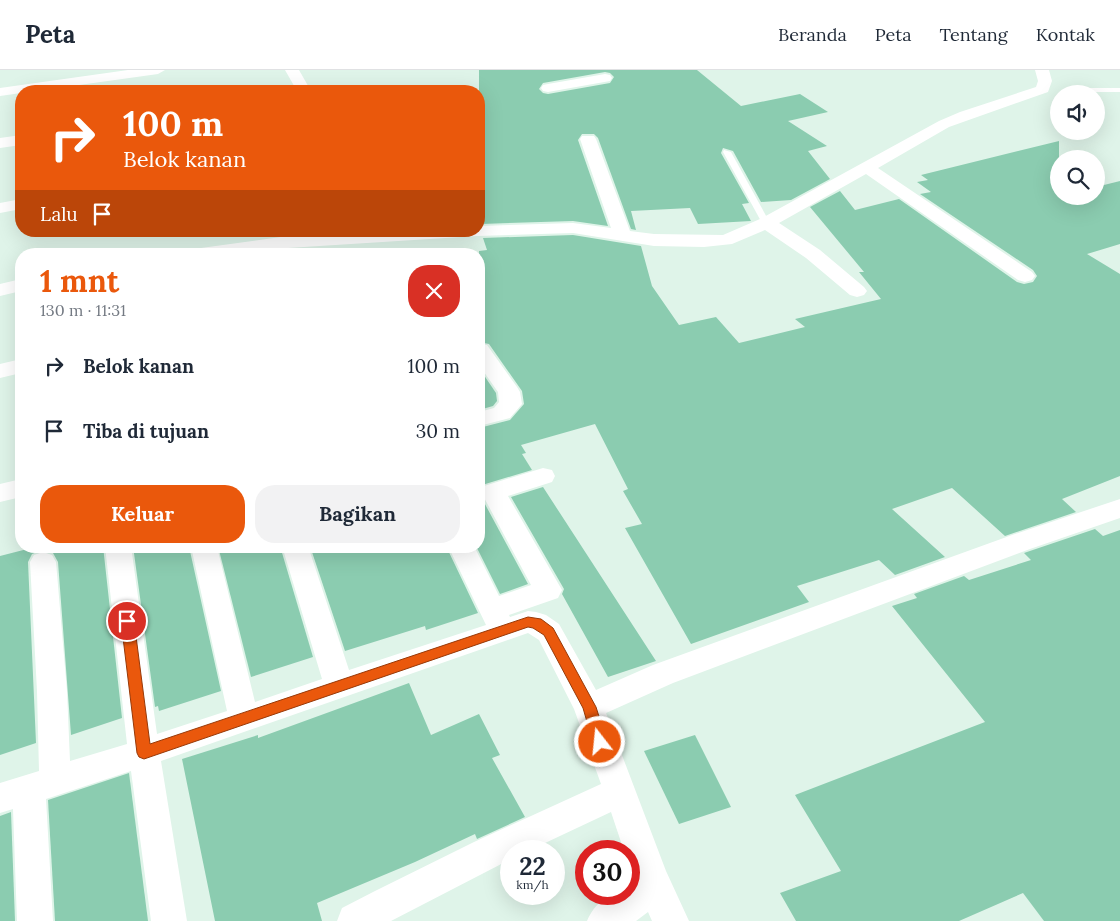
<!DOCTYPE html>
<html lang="id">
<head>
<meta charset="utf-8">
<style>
	body { margin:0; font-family:Lora,serif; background:#f2f2f3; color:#1f2937; height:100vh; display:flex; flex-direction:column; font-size:19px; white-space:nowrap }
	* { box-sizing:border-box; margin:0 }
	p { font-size:16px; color:#747a83 }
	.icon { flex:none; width:28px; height:28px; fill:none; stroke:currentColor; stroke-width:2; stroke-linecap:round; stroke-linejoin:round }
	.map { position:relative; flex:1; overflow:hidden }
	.details { position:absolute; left:15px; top:178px; width:470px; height:305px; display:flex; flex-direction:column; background:#fff; border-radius:20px; box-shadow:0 5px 20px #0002 }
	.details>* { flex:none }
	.banner { position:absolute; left:15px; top:15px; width:470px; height:152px; border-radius:20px; box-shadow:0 5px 20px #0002; background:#ea580c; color:#fff; overflow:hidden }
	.fabs { position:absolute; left:1050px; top:15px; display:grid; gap:10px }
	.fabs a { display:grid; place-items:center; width:55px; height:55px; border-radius:50%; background:#fff; box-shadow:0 5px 20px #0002; font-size:25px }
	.speed { position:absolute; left:500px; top:770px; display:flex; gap:10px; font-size:25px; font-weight:700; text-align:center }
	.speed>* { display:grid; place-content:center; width:65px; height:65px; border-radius:50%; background:#fff; box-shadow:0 5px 20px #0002; line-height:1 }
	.speed small { font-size:12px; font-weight:400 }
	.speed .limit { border:8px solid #d22; background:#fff; color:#111 }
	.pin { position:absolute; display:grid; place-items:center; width:42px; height:42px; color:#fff; margin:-21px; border:2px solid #fff; border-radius:50%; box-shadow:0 1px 5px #0007 }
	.me { position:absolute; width:55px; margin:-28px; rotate:344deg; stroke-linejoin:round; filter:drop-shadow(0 0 4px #0008) }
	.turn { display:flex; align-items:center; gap:18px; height:105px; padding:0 25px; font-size:22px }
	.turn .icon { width:65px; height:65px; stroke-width:2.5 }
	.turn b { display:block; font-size:35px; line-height:42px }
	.then { display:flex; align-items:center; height:48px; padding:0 25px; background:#0003; gap:10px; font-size:19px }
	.round { display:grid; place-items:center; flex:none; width:52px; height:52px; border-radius:20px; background:#f2f2f3 }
	.summary { display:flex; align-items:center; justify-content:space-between; height:85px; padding:0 25px }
	h1 { font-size:30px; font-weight:700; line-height:38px; color:#ea580c }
	.action { display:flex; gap:10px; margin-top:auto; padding:10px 25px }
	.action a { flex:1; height:58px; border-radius:20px; background:#ea580c; color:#fff; font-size:20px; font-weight:700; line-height:58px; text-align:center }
	.action a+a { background:#f2f2f3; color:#1f2937 }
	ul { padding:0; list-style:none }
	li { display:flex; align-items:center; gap:15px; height:65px; padding:0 25px }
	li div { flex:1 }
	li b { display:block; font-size:19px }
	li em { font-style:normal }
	header { display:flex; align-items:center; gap:30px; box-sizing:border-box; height:70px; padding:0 25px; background:#fff; border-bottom:1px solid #e0e1e3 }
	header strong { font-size:24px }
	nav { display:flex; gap:28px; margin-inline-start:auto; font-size:18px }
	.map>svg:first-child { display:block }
	.building { fill:#8bccb0; fill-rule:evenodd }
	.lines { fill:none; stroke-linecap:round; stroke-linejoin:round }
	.lane { fill:#fff; fill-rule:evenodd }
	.street { fill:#fff; fill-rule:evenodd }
	.route { fill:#ea580c; stroke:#983908 }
</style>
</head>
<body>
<header>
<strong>Peta</strong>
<nav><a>Beranda</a><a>Peta</a><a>Tentang</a><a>Kontak</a></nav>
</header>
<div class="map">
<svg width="1120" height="851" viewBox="0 0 1120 851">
	<rect width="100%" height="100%" fill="#dff4e9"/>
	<g class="building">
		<path d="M479,0h218l44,36 59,-12 28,18 -40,9 39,25 -19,5 22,28 -39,21 -30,2 -28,-51 -10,-3 -2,5 28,50 -7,1 9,17 -53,3 -8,-16 -59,3 5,19 -5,-1 -33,-91 -4,-4h-12l-4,6 30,86 -35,-5 -92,3 -2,-16zM605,2l5,1 4,4 -4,6 -62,11 -5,-1 -4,-4 4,-6z"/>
		<polygon points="1059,71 1059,126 1096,126 1096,117 1120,111 1120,174 1087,184 1120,204 1120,406 1062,429 1076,442 1005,466 952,418 892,439 945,487 895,505 879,490 797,516 809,532 691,574 625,458 642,454 623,421 628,419 595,354 521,375 526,383 522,384 532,400 482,415 479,423 528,514 500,524 476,476 479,476 479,358 510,350 524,334 522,321 489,274 479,272 479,181 487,180 483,168 573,165 641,176 652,216 679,255 716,247 739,273 805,257 795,249 881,229 859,202 864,202 810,137 840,121 855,140 899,129 1017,212 1024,214 1033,212 1037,206 1033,200 920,124 931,122 917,112 928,110 921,105"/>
		<polygon points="479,298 496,323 497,331 493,336 479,340"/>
		<polygon points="543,417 656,591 608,607 562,524 564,519 511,427"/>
		<polygon points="1095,459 1103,466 1120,460 1120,851 1044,851 1023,823 959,851 796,851 780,823 841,801 795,725 985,652 892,536 917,528 914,524 964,506 969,510 1031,490 1024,483"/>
		<polygon points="39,476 103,476 122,648 71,665 58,492 53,483 42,480 32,484 28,492 36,673 0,685 0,486"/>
		<polygon points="133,476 192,476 190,481 221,621 159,641 158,636 155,637"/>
		<polygon points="218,476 280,476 313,587 251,607"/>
		<polygon points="310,476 446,476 478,543 426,560 425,556 345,581"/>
		<polygon points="409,613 431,665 479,644 500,685 492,688 525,747 477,769 475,764 415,792 317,833 322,851 215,851 182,689 258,665 258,668"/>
		<polygon points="695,665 731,737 679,754 644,681"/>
		<polygon points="129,703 148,851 55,851 48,730"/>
		<polygon points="11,742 15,851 0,851 0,746"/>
	</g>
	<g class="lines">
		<g class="lane">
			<polygon points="1088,18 1120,18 1120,22 1091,22 1087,20"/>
			<polygon points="724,80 731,82 770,153 769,155 766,156 762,153 723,82"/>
		</g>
		<g class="street">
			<polygon points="128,0 165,0 158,4 36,21 21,21 21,23 0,26 0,18"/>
			<polygon points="285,0 299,0 311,21 297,21"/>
			<polygon points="1035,0 1049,0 1052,11 1048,22 949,57 878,98 1032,202 1035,206 1032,210 1025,212 1018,210 866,104 779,153 820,180 864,217 867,221 864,225 857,227 850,225 806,188 765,160 732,174 704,177 654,176 573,163 477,166 288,178 243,184 192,184 194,180 201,178 288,166 378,161 479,161 479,156 573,153 611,158 580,69 582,66 594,66 596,69 630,161 654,164 723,165 760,149 939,51 960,42 1036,17 1038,11"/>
			<polygon points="605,4 610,5 612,8 610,11 548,22 543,21 541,18 543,15 548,14"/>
			<polygon points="21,65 21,75 0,78 0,68"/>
			<polygon points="21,129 21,139 0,143 0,133"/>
			<polygon points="21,209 21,221 0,226 0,214"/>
			<polygon points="479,274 487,275 517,317 520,322 522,334 510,348 479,356 479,342 494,338 499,332 498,322 479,295"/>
			<polygon points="21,289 21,303 0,308 0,294"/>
			<path d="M543,398l9,2 3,6 -3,6 -44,14 54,94 -4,8 -49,17 1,2 18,-6 8,1 10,3 13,9 37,66 57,-25 359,-130 108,-36v19l-90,31 -357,134 -67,30 60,158 23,50h-37l-4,-9 -12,9h-49c8,-19 21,-27 42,-27v-11l6,-4 -6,-15v-13h-5l-13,-39 -83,39h-17v8l-120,62h-54l5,-13 33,-17 99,-49 127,-58 -27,-75 -35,-69 -11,-7 -367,128 26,160h-36l-20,-150 -85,28 7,122h-36l-4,-112 -13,4v-30l39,-12 -2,-80 -7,-129 4,-7 9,-3 9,3 4,7 11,129 3,70 57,-17 -22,-198h26l26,188 70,-23 -35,-160 2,-5h22l2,5 37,151 67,-23 -40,-133h26l41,124 137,-45 -38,-79h26l25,50 32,-11 -50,-93 3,-6z"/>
			<polygon points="21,409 21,427 0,432 0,414"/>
		</g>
	</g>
	<polygon class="route" points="127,546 132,548 134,551 150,674 528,547 541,549 553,558 596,637 607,672 605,676 600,678 594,676 583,638 544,565 533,558 528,557 144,689 139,687 137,683 121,551 123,548"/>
</svg>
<div class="fabs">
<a><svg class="icon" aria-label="sound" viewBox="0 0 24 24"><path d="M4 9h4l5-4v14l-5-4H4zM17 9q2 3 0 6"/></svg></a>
<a><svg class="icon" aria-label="search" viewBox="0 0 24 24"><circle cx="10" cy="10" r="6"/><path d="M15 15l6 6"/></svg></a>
</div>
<div class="speed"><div>22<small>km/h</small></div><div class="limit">30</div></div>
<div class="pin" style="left:127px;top:551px;background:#d93025"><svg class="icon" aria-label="arrive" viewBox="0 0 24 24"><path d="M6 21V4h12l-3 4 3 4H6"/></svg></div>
<svg class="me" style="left:600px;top:672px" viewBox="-20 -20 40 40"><circle r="17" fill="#ea580c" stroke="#fff" stroke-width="3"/><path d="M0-11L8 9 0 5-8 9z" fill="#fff"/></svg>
<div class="banner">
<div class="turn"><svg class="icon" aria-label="right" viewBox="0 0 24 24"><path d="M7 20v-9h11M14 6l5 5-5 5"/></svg><div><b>100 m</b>Belok kanan</div></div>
<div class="then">Lalu<svg class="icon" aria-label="arrive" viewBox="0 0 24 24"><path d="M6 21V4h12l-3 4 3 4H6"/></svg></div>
</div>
<section class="details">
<div class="summary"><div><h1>1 mnt</h1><p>130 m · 11:31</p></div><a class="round" style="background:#d93025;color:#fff"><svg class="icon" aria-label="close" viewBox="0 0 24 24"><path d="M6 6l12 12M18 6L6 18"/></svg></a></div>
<ul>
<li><svg class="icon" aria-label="right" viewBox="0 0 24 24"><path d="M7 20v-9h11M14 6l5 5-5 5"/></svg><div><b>Belok kanan</b></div><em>100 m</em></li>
<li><svg class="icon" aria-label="arrive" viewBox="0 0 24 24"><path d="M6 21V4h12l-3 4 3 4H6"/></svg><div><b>Tiba di tujuan</b></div><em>30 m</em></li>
</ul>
<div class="action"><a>Keluar</a><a>Bagikan</a></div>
</section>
</div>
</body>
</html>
